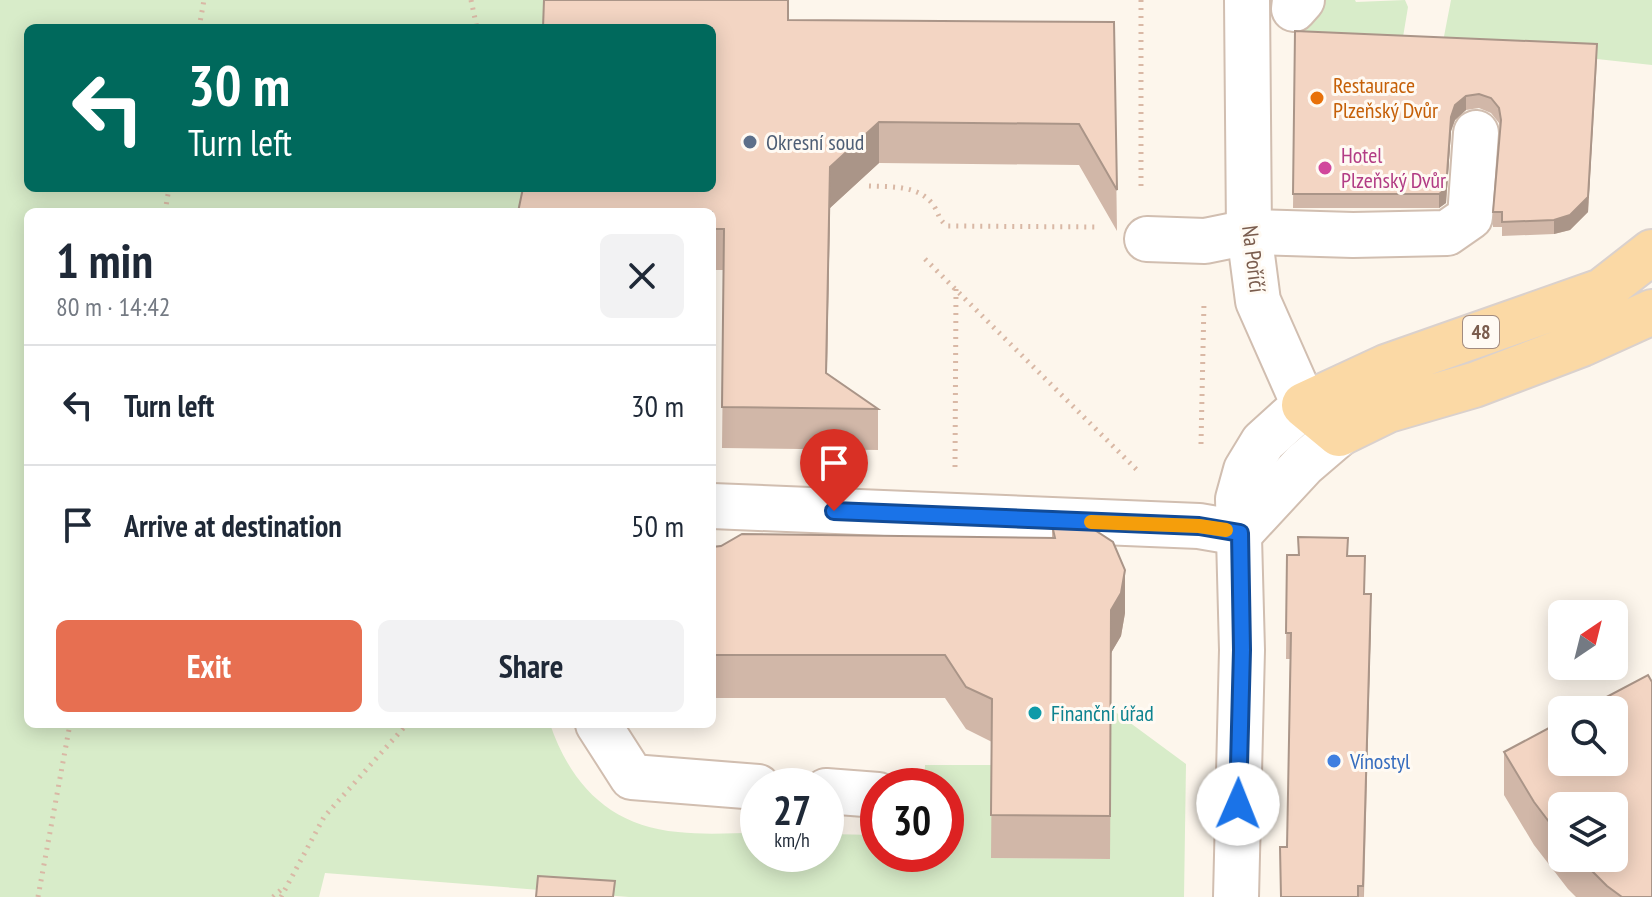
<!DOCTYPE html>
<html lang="en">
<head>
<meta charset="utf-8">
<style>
	body { margin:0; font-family:"PT Sans Narrow",sans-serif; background:#f2f2f3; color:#1f2937; height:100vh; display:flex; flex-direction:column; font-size:30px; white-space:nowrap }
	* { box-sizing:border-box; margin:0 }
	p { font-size:26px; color:#747a83 }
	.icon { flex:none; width:44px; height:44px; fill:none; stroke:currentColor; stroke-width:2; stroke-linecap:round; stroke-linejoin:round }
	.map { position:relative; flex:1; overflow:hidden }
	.panel { position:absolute; left:24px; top:208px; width:692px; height:520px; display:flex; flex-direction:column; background:#fff; border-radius:12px; box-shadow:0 4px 20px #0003 }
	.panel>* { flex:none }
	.banner { position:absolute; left:24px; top:24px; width:692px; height:168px; border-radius:12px; box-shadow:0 4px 20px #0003; background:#00695c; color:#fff; overflow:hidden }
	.needle { width:52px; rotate:35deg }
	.tools { position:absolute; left:1548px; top:600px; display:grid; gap:16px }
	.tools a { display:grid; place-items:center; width:80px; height:80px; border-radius:12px; background:#fff; box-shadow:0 4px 20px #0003; font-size:40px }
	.speed { position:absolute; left:740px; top:768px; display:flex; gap:16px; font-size:40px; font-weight:700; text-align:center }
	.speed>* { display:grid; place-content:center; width:104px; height:104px; border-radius:50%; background:#fff; box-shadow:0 4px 20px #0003; line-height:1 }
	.speed small { font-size:20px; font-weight:400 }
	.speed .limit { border:12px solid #d22; background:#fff; color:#111 }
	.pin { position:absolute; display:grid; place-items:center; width:68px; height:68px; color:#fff; margin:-82px -34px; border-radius:50% 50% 50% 0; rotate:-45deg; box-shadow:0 0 8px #0007 }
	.pin .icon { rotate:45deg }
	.me { position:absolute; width:88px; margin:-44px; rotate:1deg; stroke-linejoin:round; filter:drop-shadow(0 0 6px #0008) }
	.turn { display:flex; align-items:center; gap:28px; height:168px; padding:0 32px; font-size:36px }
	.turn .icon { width:104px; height:104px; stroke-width:2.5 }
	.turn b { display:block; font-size:56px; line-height:68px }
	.round { display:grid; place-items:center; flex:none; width:84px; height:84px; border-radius:12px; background:#f2f2f3 }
	.summary { display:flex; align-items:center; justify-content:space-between; height:136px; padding:0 32px }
	h1 { font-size:48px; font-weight:800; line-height:60px }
	.button { display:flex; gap:16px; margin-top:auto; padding:16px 32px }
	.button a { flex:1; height:92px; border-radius:12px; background:#e76f51; color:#fff; font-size:32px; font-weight:800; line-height:92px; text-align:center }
	.button a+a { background:#f2f2f3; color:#1f2937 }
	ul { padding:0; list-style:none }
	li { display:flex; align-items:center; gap:24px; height:120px; padding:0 32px; border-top:2px solid #e0e1e3 }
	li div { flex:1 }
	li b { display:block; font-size:30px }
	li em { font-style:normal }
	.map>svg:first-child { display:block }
	.green { fill:#d8ecc9 }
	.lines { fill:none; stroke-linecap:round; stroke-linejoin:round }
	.minor-casing { stroke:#d1beb0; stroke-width:48 }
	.major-casing { stroke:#dad1cd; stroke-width:48 }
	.path { stroke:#d9b8a5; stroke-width:5; stroke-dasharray:2 6; stroke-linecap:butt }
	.minor { stroke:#fff; stroke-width:44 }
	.major { stroke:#fbd9a5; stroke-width:44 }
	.wall { fill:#d1b7a8; fill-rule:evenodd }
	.shaded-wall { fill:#aa9588 }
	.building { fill:#f3d5c3; stroke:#aa9588; stroke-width:2 }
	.route-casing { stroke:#114b97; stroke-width:20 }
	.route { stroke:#1a73e8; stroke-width:14 }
	.slow { stroke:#f59e0b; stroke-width:14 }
	.food-dot { fill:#e8710a; stroke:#fffaf3; stroke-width:3 }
	.service-dot { fill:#5c6f8a; stroke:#fffaf3; stroke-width:3 }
	.hotel-dot { fill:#d1479c; stroke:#fffaf3; stroke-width:3 }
	.culture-dot { fill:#0f9aa8; stroke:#fffaf3; stroke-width:3 }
	.shop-dot { fill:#3f7fe0; stroke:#fffaf3; stroke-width:3 }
	.labels { text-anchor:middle; stroke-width:6; stroke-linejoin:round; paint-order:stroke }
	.shield { fill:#fffaf3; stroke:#a28b7f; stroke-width:2 }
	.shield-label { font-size:20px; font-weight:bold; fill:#7a5c4d }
	.food-label { font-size:22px; fill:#c56008; stroke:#fffaf3; text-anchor:start }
	.service-label { font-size:22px; fill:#4e5e75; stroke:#fffaf3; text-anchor:start }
	.hotel-label { font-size:22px; fill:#b23c85; stroke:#fffaf3; text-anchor:start }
	.street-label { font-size:22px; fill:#7a5c4d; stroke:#fffaf3 }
	.culture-label { font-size:22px; fill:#0d838f; stroke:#fffaf3; text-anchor:start }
	.shop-label { font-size:22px; fill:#366cbe; stroke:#fffaf3; text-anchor:start }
</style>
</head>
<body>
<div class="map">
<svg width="1652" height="897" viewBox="0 0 1652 897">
	<rect width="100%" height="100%" fill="#fdf6ec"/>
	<g class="green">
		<path d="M0,0h544v28h-516v160h502l-4,24h-498v512h522c21,61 60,102 128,108 26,3 53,1 80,1v21h68v-20l52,1v19h68v-68h-22l1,-21h67v93l118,1v-151l76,56 -2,133h-555l-304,-24 -6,24h-319z"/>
		<polygon points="1302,0 1355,0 1356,2 1405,0 1408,7 1401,49 1295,46 1294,9"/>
		<polygon points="1451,0 1652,0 1652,65 1597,59 1441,52"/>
	</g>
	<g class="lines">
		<defs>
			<g id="minor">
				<polyline points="1295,0 1294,9 1302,0"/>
				<polyline points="1147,239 1205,241 1249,232 1353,235 1447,233 1470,217 1476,133"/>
				<polyline points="712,506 1199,526 1240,533"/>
				<polyline points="1240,533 1304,464 1339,434"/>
				<polyline points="598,724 632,777 758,787"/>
				<polyline points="826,791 878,795"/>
				<polyline points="1236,897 1242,650 1238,499 1246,470 1263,442 1304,405 1258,301 1249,232 1247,0"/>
			</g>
			<polyline id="major" points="1652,252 1602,291 1386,367 1304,405 1339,434 1388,410 1474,385 1582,344 1652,312"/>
		</defs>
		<use href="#minor" class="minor-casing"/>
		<use href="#major" class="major-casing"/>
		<g class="path">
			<polyline points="471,0 477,28"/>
			<polyline points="1141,0 1141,191"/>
			<polyline points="199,28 204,0"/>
			<path d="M869,186c23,1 51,-1 65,20 5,8 5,15 14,20l150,1"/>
			<polyline points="165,212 169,188"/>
			<polyline points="925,259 1140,473"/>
			<polyline points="1201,444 1204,302"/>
			<polyline points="955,467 956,289"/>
			<polyline points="38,897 70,724"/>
			<polyline points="273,897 284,887"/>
			<polyline points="281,897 324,817 407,724"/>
		</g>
		<use href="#minor" class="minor"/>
		<use href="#major" class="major"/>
	</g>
	<g class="wall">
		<polygon points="788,20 1114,22 1117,231 1079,165 879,163 830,208 827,373 878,409 878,450 722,448 724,270 712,270 712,212"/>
		<polygon points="1295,31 1597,59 1588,212 1570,230 1554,234 1502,236 1502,227 1493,227 1493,212 1500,130 1499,123 1491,113 1479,108 1466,110 1455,120 1451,131 1446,203 1439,208 1293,208"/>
		<polygon points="1052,525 1125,613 1121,636 1111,653 1110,859 991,858 992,742 966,729 945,698 715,698 713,687 712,687 712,547 1052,538"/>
		<polygon points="1287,555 1347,556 1365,594 1371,620 1364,897 1280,897 1287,847 1290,659 1286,659"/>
		<path d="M1648,675l4,7v215h-76l-8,-8 -34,-44 -30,-50v-43l58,-31v41h52v-52h-32zM1562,806h52v52h-52z"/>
	</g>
	<g class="shaded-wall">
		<polygon points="1597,44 1588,212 1570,230 1554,234 1554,220"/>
		<polygon points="1466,96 1466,110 1455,120 1451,131 1446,203 1439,208 1439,194 1451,117 1455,105"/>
		<polygon points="879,122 879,163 830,208 826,414 830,167"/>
		<polygon points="1125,570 1125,613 1121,636 1111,653 1110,859 1111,610"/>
		<polygon points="1371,594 1371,620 1363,897 1363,886"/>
	</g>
	<g class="building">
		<polygon points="544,0 788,0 788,20 1114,22 1117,190 1079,124 879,122 830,167 826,373 878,409 722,407 724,229 712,229 712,212 518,212 523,188 712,188 712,28 543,28"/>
		<polygon points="1295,31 1597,44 1588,197 1570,215 1554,220 1502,222 1502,212 1493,212 1501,120 1499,108 1491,98 1479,94 1466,96 1455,105 1451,117 1446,189 1439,194 1293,194"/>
		<polygon points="1052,525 1090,527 1113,542 1125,570 1121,593 1111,610 1110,816 991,815 992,699 966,687 945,655 715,655 713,644 712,644 712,547 721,546 742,534 1055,538"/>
		<polygon points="1298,537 1348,538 1347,556 1365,556 1364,594 1371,594 1363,886 1358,886 1358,897 1281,897 1280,847 1287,847 1291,633 1286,633 1287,555 1299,555"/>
		<polygon points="1648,675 1652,682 1652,897 1622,897 1607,886 1579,858 1614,858 1614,806 1562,806 1562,839 1534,802 1504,752 1562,721 1562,762 1614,762 1614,710 1582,710"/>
		<polygon points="538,876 615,881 613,897 536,897"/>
	</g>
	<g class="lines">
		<defs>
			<polyline id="route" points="834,511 1199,526 1240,533 1242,650 1238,804"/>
		</defs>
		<use href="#route" class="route-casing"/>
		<use href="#route" class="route"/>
		<polyline class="slow" points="1091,522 1199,526 1226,530"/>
	</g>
	<circle class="food-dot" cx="1317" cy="98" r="8"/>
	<circle class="service-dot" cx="750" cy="142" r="8"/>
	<circle class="hotel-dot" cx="1325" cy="168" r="8"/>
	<circle class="culture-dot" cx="1035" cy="713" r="8"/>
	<circle class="shop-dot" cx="1334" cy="761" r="8"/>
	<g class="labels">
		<rect class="shield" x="1463" y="316" width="36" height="32" rx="6"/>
		<g class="shield-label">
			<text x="1481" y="339">48</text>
		</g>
		<g class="food-label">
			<text x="1333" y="93">Restaurace<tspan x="1333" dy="25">Plzeňský Dvůr</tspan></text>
		</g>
		<g class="service-label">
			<text x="766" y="150">Okresní soud</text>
		</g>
		<g class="hotel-label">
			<text x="1341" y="163">Hotel<tspan x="1341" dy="25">Plzeňský Dvůr</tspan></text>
		</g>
		<g class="street-label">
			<text transform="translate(1254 259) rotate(83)" y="8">Na Poříčí</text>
		</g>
		<g class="culture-label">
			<text x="1051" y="721">Finanční úřad</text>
		</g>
		<g class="shop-label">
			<text x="1350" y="769">Vínostyl</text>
		</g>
	</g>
</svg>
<div class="tools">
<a><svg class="needle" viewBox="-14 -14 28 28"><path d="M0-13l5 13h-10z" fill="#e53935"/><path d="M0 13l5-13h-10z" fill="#747a83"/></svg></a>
<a><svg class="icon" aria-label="search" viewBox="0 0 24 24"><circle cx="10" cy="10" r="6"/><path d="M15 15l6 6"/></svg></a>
<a><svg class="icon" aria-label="layers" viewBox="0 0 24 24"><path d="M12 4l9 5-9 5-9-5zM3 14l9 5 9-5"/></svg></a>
</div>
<div class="speed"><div>27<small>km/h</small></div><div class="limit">30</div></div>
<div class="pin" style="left:834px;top:511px;background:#d93025"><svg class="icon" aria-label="arrive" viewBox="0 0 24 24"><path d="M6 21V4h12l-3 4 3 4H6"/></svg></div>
<svg class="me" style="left:1238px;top:804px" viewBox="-20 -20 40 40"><circle r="19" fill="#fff"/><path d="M0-13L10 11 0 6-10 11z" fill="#1a73e8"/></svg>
<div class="banner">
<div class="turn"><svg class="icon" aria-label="left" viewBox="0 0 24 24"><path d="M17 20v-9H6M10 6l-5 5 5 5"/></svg><div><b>30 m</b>Turn left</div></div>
</div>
<section class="panel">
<div class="summary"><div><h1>1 min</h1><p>80 m · 14:42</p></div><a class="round"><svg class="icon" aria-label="close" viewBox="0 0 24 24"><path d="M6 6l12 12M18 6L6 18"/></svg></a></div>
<ul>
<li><svg class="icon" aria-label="left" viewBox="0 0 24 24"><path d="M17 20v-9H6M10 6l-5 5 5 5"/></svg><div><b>Turn left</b></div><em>30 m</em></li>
<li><svg class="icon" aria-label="arrive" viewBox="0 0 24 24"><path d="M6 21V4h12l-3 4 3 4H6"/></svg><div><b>Arrive at destination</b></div><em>50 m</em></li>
</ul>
<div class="button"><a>Exit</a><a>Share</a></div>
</section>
</div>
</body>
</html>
